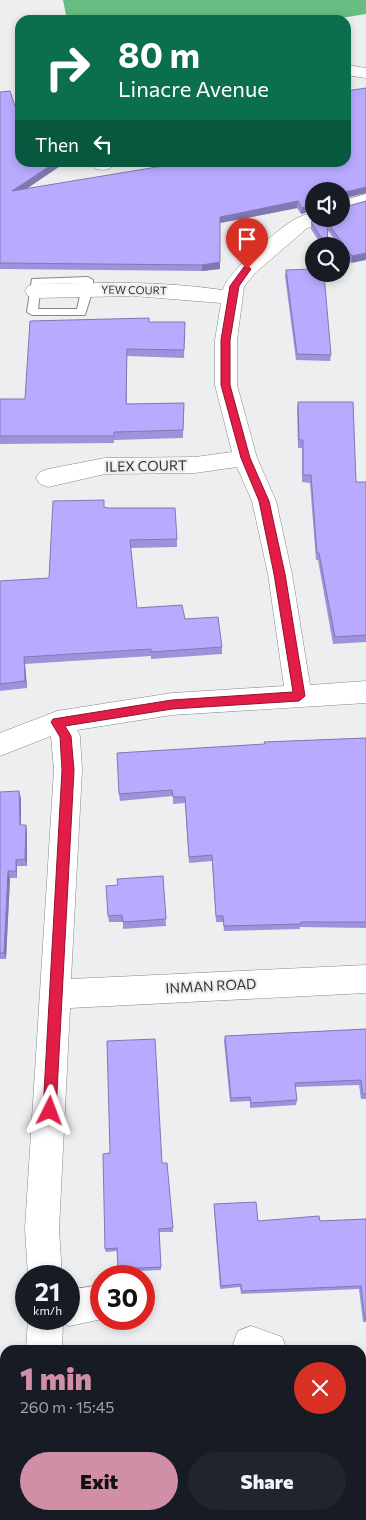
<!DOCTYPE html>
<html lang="en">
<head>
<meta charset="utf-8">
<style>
	body { margin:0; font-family:Commissioner,sans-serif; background:#20242c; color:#f1f3f6; height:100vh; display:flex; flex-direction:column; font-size:19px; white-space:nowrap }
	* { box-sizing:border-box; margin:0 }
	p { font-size:16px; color:#9ea1a6 }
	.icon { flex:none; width:28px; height:28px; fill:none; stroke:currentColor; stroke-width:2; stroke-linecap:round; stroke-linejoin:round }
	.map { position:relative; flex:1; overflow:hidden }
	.panel { position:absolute; left:0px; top:1345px; width:366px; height:175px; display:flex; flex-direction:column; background:#171b24; border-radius:15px 15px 0 0; box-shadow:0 2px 8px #0003 }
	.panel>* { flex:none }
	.guide { position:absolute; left:15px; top:15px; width:336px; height:152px; border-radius:15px; box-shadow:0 2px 8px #0003; background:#0b6e4f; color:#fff; overflow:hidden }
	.fabs { position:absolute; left:305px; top:182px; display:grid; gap:10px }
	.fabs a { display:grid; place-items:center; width:45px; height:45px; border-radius:50%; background:#171b24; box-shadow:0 2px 8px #0003; font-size:25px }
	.speed { position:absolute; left:15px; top:1265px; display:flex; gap:10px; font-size:25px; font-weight:700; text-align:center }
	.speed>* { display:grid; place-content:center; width:65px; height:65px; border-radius:50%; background:#171b24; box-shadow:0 2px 8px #0003; line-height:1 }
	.speed small { font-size:12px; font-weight:400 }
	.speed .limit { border:8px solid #d22; background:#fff; color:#111 }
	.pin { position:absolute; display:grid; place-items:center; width:42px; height:42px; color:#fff; margin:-51px -21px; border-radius:50% 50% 50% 0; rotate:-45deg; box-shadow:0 0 5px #0007 }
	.pin .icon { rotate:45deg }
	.me { position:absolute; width:55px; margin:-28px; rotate:3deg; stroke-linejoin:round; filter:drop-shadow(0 0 4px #0008) }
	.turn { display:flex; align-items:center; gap:18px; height:105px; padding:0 20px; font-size:22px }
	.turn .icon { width:65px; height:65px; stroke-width:2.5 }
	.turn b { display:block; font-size:35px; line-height:42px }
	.then { display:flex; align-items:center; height:48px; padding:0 20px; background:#0003; gap:10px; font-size:19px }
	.round { display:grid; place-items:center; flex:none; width:52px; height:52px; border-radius:26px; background:#20242c }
	.overview { display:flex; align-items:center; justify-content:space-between; height:85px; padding:0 20px }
	h1 { font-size:30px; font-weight:800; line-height:38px; color:#d08ea7 }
	.action { display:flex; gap:10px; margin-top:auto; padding:10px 20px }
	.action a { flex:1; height:58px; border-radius:30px; background:#d08ea7; color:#111; font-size:20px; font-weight:800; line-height:58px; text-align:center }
	.action a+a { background:#20242c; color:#f1f3f6 }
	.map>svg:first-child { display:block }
	.forest { fill:#68bd82 }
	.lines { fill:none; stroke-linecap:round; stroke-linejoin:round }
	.service-casing { stroke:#858687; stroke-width:2 }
	.minor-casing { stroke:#858687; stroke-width:1 }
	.service { fill:#fff; fill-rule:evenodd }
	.minor { fill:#fff; fill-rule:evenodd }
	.wall { fill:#9e93db }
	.shaded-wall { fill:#8178b2 }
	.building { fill:#b8abff; stroke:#8178b2 }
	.route { fill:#e11d48; stroke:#92132f }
	.labels { text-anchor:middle; stroke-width:4.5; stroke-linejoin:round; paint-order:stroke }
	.far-street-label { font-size:11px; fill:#333334; stroke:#edeeef }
	.street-label { font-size:14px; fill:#333334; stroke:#edeeef }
</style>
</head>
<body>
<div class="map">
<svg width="366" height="1520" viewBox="0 0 366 1520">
	<rect width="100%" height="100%" fill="#edeeef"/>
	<polygon class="forest" points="63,0 366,0 366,14 329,20 67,20"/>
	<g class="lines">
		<defs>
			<path id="service" d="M88,277l5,3v9l-8,26h-53l-5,-3 5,-33zM83,283l-6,26h-39l3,-25z"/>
			<g id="minor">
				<polygon points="346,65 366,68 366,78 346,75"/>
				<path d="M95,162h21c-5,8 -11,9 -20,7l-3,-4z"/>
				<polygon points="366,194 366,206 341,213 341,201"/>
				<path d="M314,212v7h9l-2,3 -15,7 -52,45 -10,13 -7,53v45l20,73 19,43 16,73 18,111 56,-4v22l-194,12 -95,15 3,6 2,34 -11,209 295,-14v28l-296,15 -11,221 3,47h-34l-3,-47 29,-459 -3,-34 -51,20v-23l57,-22 115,-18 112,-7 -16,-112 -16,-73 -15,-34 -42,6 -90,1 -57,13 -8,-3 -4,-6 4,-6 8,-3 57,-11 90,-1 37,-5 -17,-67v-45l6,-37 -87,-7 -99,2 -7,-2 -3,-5 3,-5 7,-2c63,-2 126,-3 188,6 3,-17 53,-59 69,-69 6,-4 14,-7 22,-9z"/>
				<polygon points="101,1285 101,1319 103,1319 69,1326 63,1323 62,1350 26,1350 28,1319 69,1319 69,1290"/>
				<polygon points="251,1326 282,1337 287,1350 236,1350 233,1344 238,1331"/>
				<polygon points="361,1356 366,1357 366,1393 361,1392"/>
			</g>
		</defs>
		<use href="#service" class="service-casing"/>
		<use href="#minor" class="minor-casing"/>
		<use href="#service" class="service"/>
		<use href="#minor" class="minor"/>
	</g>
	<g class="wall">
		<polygon points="0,92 20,162 66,162 26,189 314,191 314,210 301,214 297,208 220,223 220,269 202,271 0,269"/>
		<polygon points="366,201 351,263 341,249 341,246 339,246 327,229 328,246 322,246 311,229 311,222"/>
		<polygon points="286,270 331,355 330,361 296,360 285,276"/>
		<polygon points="149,322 185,322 184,358 127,356 127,404 184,403 183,438 114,440 114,443 0,444 0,399 25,399"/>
		<polygon points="298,402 356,482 366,482 366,642 333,644 318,560 316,560 310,483 302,482 302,448 298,448 297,410"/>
		<polygon points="104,507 177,539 177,547 131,548 137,608 185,619 222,647 222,654 151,659 151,656 25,664 27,688 0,691 0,581 49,578"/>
		<polygon points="366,738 366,928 300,927 300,929 224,931 223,922 216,922 212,861 189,863 185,803 173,804 173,796 120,801 119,794 264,744 264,742"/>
		<polygon points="0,792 21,798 21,825 26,825 27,832 27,866 17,866 17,878 10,878 6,959 0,959"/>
		<polygon points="163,876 166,926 123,929 123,922 109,922 108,916 118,885"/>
		<polygon points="366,1029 366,1099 361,1099 359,1085 295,1087 297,1100 296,1105 250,1108 250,1101 230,1102 224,1041 225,1036"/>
		<polygon points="162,1163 167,1163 173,1232 159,1232 161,1270 119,1272 117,1251 106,1252 105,1249"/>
		<polygon points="214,1204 258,1221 320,1221 366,1219 366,1322 363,1322 359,1289 241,1294 240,1287 220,1289 214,1208"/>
	</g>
	<g class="shaded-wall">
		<polygon points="56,162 66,162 13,198 12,191"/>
		<polygon points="366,187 366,193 341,199 341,193"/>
		<polygon points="298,201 297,208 220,223 220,217"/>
		<polygon points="314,204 314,210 301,214 302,208"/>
		<polygon points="366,253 366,260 351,263 352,256"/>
		<polygon points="220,262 220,269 202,271 202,265"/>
		<polygon points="24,657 25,664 27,688 25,681"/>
		<polygon points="19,791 21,798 21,832 20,825"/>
		<polygon points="26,825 27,832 27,866 25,859"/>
		<polygon points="16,860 17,866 17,878 16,871"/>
		<polygon points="8,871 10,878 6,959 4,953"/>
	</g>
	<g class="building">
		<polygon points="366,88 366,187 341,193 341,191 314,191 314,204 302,208 298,201 220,217 220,262 202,265 0,263 0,92 10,91 20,121 20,162 56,162 12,191 187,162 346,162 346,91"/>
		<polygon points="366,201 366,253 352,256 327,222 328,246 327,246 311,222 319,219 341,219 341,208"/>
		<polygon points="314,269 314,274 324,274 331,355 297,354 286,270"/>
		<polygon points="149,318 149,322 185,322 184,350 127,349 126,404 184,403 183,430 114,432 114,436 0,436 0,399 25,399 30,321"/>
		<polygon points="298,402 353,402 356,482 366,482 366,635 335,637 319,553 317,553 311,475 303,475 303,440 299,440"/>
		<polygon points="104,500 104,507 108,508 175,508 177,539 130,540 137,608 182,605 185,619 218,617 222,647 151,652 151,649 24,657 25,681 0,684 0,581 49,578 53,501"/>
		<polygon points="366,738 366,922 301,922 301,924 224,926 223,916 216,916 212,855 189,857 185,797 173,797 172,790 119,794 117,753 265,744 264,742"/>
		<polygon points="19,791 20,825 26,825 25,859 16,860 16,871 8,871 4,953 0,953 0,792"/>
		<polygon points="163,876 166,919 123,922 122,915 108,916 106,886 118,885 117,879"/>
		<polygon points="366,1029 366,1094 363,1094 361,1080 295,1083 297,1100 251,1103 250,1097 231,1098 225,1036"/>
		<polygon points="155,1039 162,1163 167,1163 173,1228 159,1229 161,1267 118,1269 117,1248 105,1249 103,1154 110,1153 107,1041"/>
		<polygon points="256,1202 258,1221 319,1216 320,1221 366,1219 366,1320 365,1320 361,1286 242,1291 241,1284 221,1286 214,1204"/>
		<polygon points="361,1483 366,1483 366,1520 236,1520 236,1515 361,1515"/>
	</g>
	<polygon class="route" points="247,266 251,269 239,286 230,340 230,385 250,458 269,501 285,574 305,696 299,701 172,709 65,726 71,736 74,770 56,1111 54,1116 50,1118 45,1116 43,1111 62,770 60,737 51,722 53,719 172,700 293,692 274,574 259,501 241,458 221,385 221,340 230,286 244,267"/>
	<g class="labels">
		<g class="far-street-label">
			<text transform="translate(134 290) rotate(1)" y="4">YEW COURT</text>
		</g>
		<g class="street-label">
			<text transform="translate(146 466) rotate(-1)" y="5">ILEX COURT</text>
			<text transform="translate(211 986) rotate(-3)" y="5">INMAN ROAD</text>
		</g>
	</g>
</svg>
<div class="fabs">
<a><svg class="icon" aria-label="sound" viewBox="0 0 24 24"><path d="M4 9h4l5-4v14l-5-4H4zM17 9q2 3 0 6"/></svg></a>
<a><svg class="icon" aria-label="search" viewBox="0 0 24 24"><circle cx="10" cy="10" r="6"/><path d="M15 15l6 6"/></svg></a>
</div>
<div class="speed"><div>21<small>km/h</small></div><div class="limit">30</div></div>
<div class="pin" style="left:247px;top:269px;background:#d93025"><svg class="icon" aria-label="arrive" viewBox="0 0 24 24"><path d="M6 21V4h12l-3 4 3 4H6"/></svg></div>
<svg class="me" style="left:50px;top:1111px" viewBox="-20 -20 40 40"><path d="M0-17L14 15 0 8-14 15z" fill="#e11d48" stroke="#fff" stroke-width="4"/></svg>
<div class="guide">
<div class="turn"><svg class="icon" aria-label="right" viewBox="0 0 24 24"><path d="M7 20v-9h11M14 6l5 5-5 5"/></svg><div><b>80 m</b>Linacre Avenue</div></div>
<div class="then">Then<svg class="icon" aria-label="left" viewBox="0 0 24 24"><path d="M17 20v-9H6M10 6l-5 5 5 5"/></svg></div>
</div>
<section class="panel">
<div class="overview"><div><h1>1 min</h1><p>260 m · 15:45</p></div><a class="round" style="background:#d93025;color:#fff"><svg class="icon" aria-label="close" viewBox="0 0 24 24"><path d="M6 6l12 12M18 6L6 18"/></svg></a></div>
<div class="action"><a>Exit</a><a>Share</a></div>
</section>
</div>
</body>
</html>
